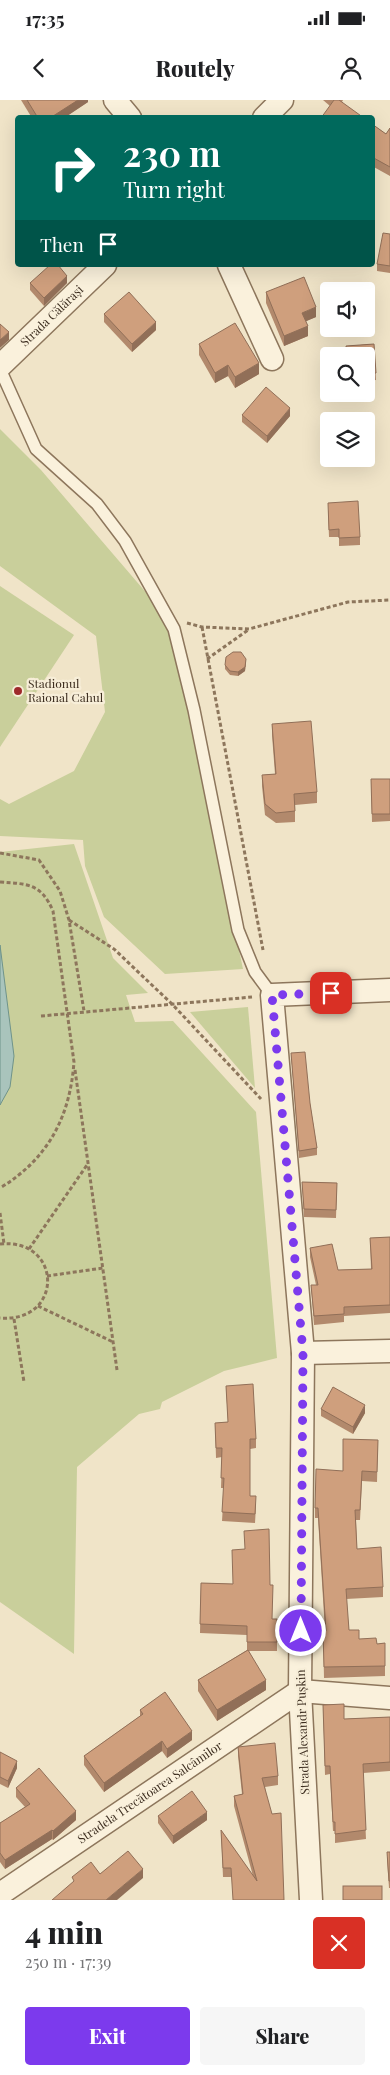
<!DOCTYPE html>
<html lang="en">
<head>
<meta charset="utf-8">
<style>
	body { margin:0; font-family:"Playfair Display",serif; background:#f6f6f6; color:#202124; height:100vh; display:flex; flex-direction:column; font-size:19px; white-space:nowrap }
	* { box-sizing:border-box; margin:0 }
	p { font-size:16px; color:#757577 }
	.icon { flex:none; width:28px; height:28px; fill:none; stroke:currentColor; stroke-width:2; stroke-linecap:round; stroke-linejoin:round }
	.map { position:relative; height:1800px; overflow:hidden }
	.side { display:flex; flex-direction:column; background:#fff; flex:1 }
	.side>* { flex:none }
	.guide { position:absolute; left:15px; top:15px; width:360px; height:152px; border-radius:5px; box-shadow:0 5px 20px #0002; background:#00695c; color:#fff; overflow:hidden }
	.buttons { position:absolute; left:320px; top:182px; display:grid; gap:10px }
	.buttons a { display:grid; place-items:center; width:55px; height:55px; border-radius:5px; background:#fff; box-shadow:0 5px 20px #0002; font-size:25px }
	.pin { position:absolute; display:grid; place-items:center; width:42px; height:42px; color:#fff; margin:-21px; border-radius:10px; box-shadow:0 2px 8px #0006 }
	.me { position:absolute; width:55px; margin:-28px; rotate:0deg; stroke-linejoin:round; filter:drop-shadow(0 0 4px #0008) }
	.turn { display:flex; align-items:center; gap:18px; height:105px; padding:0 25px; font-size:22px }
	.turn .icon { width:65px; height:65px; stroke-width:2.5 }
	.turn b { display:block; font-size:35px; line-height:42px }
	.then { display:flex; align-items:center; height:48px; padding:0 25px; background:#0003; gap:10px; font-size:19px }
	.round { display:grid; place-items:center; flex:none; width:52px; height:52px; border-radius:5px; background:#f6f6f6 }
	.summary { display:flex; align-items:center; justify-content:space-between; height:85px; padding:0 25px }
	h1 { font-size:30px; font-weight:800; line-height:38px }
	.action { display:flex; gap:10px; margin-top:auto; padding:10px 25px }
	.action a { flex:1; height:58px; border-radius:5px; background:#7c3aed; color:#fff; font-size:20px; font-weight:800; line-height:58px; text-align:center }
	.action a+a { background:#f6f6f6; color:#202124 }
	.status { display:flex; justify-content:space-between; align-items:center; height:35px; padding:0 25px; background:#fff; direction:ltr }
	.status svg { height:14px; fill:currentColor }
	header { display:flex; justify-content:space-between; align-items:center; height:65px; padding:0 25px; background:#fff; font-size:22px; font-weight:800 }
	.map>svg:first-child { display:block }
	.green { fill:#c9cf9b }
	.water { fill:#a9c4bc; stroke:#6f938a }
	.lines { fill:none; stroke-linecap:round; stroke-linejoin:round }
	.service-casing { stroke:#8d765c; stroke-width:14 }
	.minor-casing { stroke:#8d765c; stroke-width:25 }
	.path { stroke:#8d765c; stroke-width:3; stroke-dasharray:4 2.5; stroke-linecap:butt }
	.service { stroke:#faf1dc; stroke-width:11 }
	.minor { stroke:#faf1dc; stroke-width:22 }
	.wall { fill:#b2896c }
	.shaded-wall { fill:#916f58 }
	.building { fill:#cf9f7d; stroke:#916f58 }
	.route { stroke:#7c3aed; stroke-width:9; stroke-dasharray:0 16.2 }
	.poi-dot { fill:#9e2a2b; stroke:#f7eed8; stroke-width:2 }
	.labels { text-anchor:middle; stroke-width:4.5; stroke-linejoin:round; paint-order:stroke }
	.street-label { font-size:12px; fill:#3d2e20; stroke:#f7eed8 }
	.poi-label { font-size:12px; fill:#3d2e20; stroke:#f7eed8; text-anchor:start }
</style>
</head>
<body>
<div class="status"><b>17:35</b><svg viewBox="0 0 49 12"><path d="M0 12V9h3v3zM5 12V6h3v6zM10 12V3h3v9zM15 12V0h3v12zM26 1h20v11H26zM47 4h2v5h-2z"/></svg></div>
<header><svg class="icon" aria-label="back" viewBox="0 0 24 24"><path d="M15 5l-7 7 7 7"/></svg>Routely<svg class="icon" aria-label="person" viewBox="0 0 24 24"><circle cx="12" cy="8" r="4"/><path d="M4 21q1-7 8-7t8 7"/></svg></header>
<div class="map">
<svg width="390" height="1800" viewBox="0 0 390 1800">
	<rect width="100%" height="100%" fill="#f0e4c8"/>
	<g class="green">
		<polygon points="0,329 41,370 149,496 182,556 206,692 243,869 165,874 104,817 85,766 83,740 0,736 0,699 9,704 74,671 105,612 96,536 0,466"/>
		<polygon points="0,486 74,535 0,647"/>
		<polygon points="74,744 113,858 148,893 126,895 135,922 173,921 256,1012 277,1258 224,1271 162,1302 160,1309 139,1314 77,1367 74,1554 0,1502 0,752"/>
		<polygon points="248,907 255,988 190,912"/>
	</g>
	<polygon class="water" points="0,845 14,956 10,987 0,1005"/>
	<g class="lines">
		<defs>
			<polyline id="service" points="0,269 36,349 97,404 125,441 174,529 194,610 238,830 255,872 272,895"/>
			<g id="minor">
				<polyline points="115,0 130,18"/>
				<polyline points="264,18 282,0"/>
				<polyline points="229,165 272,259"/>
				<path id="s1" d="M0,266l105,-101"/>
				<polyline points="303,1253 390,1251"/>
				<path id="s2" d="M0,1794l300,-203 90,7"/>
				<polyline points="311,1800 300,1591 303,1253 272,895 390,890"/>
			</g>
		</defs>
		<use href="#service" class="service-casing"/>
		<use href="#minor" class="minor-casing"/>
		<g class="path">
			<polyline points="187,523 202,527 249,529 348,502 390,500"/>
			<polyline points="202,527 263,850"/>
			<polyline points="207,559 248,530"/>
			<polyline points="0,753 39,760 60,791 69,820 84,911"/>
			<path d="M0,782c27,2 41,1 53,29l21,151c-4,55 -26,97 -74,126"/>
			<polyline points="69,820 114,849 173,905 261,999"/>
			<polyline points="41,916 252,897"/>
			<polyline points="75,970 117,1270"/>
			<polyline points="0,1113 4,1144"/>
			<path d="M0,1144c63,-6 64,79 0,74"/>
			<polyline points="29,1149 87,1065"/>
			<polyline points="47,1176 103,1168"/>
			<polyline points="38,1206 113,1242"/>
			<polyline points="14,1219 24,1282"/>
		</g>
		<use href="#service" class="service"/>
		<use href="#minor" class="minor"/>
	</g>
	<g class="wall">
		<polygon points="21,0 88,0 88,2 64,18 32,18"/>
		<polygon points="323,0 343,0 342,2 330,6"/>
		<polygon points="372,24 386,34 390,28 390,76 372,66"/>
		<polygon points="390,134 390,173 377,171 377,164"/>
		<polygon points="30,183 67,183 44,206 30,190"/>
		<polygon points="266,192 316,217 306,221 308,236 284,246 266,203"/>
		<polygon points="104,214 156,230 132,252 104,222"/>
		<polygon points="199,244 259,274 235,288 228,276 215,283 199,255"/>
		<polygon points="374,244 376,280 366,281 366,256 346,256 346,246"/>
		<polygon points="242,315 290,316 267,343 242,322"/>
		<polygon points="328,410 360,437 360,445 339,446 339,437 329,437"/>
		<polygon points="246,563 245,571 238,576 230,575 225,569 225,565"/>
		<polygon points="272,624 317,692 317,703 295,705 295,722 276,723 265,715 262,686 262,675 275,674 272,635"/>
		<polygon points="371,679 390,679 390,721 372,722"/>
		<polygon points="291,953 310,1003 317,1048 317,1055 299,1058"/>
		<polygon points="302,1082 337,1083 336,1118 304,1117"/>
		<polygon points="390,1137 390,1213 344,1216 344,1222 314,1225 311,1185 316,1185 310,1157 310,1148 338,1170 371,1169 370,1138"/>
		<polygon points="226,1286 256,1339 256,1348 250,1349 250,1396 256,1406 255,1423 222,1421 224,1388 221,1388 222,1357 216,1358 215,1323 228,1322"/>
		<polygon points="321,1309 365,1313 353,1334 321,1316"/>
		<polygon points="378,1340 377,1382 362,1381 360,1420 356,1420 357,1449 383,1487 383,1497 346,1499 349,1530 359,1539 377,1544 385,1543 385,1576 324,1578 323,1531 325,1531 318,1418 315,1418 315,1408 343,1371"/>
		<polygon points="201,1483 270,1485 272,1519 277,1519 277,1551 249,1551 266,1590 217,1621 198,1591 198,1580 247,1550 247,1535 200,1533"/>
		<polygon points="323,1605 344,1619 390,1617 390,1671 363,1673 366,1739 335,1743 335,1731 333,1731 330,1674 325,1675"/>
		<polygon points="140,1610 192,1640 167,1658 162,1651 104,1692 84,1665 84,1656 140,1616"/>
		<polygon points="238,1647 278,1676 278,1685 265,1687 284,1800 231,1777 223,1777 221,1730 253,1776 234,1706 234,1696 242,1694 238,1656"/>
		<polygon points="0,1652 17,1668 8,1688 0,1684"/>
		<polygon points="16,1688 76,1720 53,1740 52,1739 5,1769 0,1762 0,1723 25,1707 16,1697"/>
		<polygon points="158,1716 207,1720 173,1744 158,1723"/>
		<polygon points="390,1752 390,1788 389,1788 387,1759"/>
	</g>
	<g class="shaded-wall">
		<polygon points="78,0 88,0 88,2 64,18 50,18"/>
		<polygon points="67,176 67,183 44,206 44,198"/>
		<polygon points="316,207 316,217 302,223 302,213"/>
		<polygon points="156,222 156,230 132,252 132,244"/>
		<polygon points="308,226 308,236 284,246 284,236"/>
		<polygon points="9,232 9,240 0,248 0,240"/>
		<polygon points="259,263 259,274 235,288 235,277"/>
		<polygon points="228,265 228,276 215,283 215,273"/>
		<polygon points="290,308 290,316 267,343 267,336"/>
		<polygon points="246,559 245,571 238,576 238,572"/>
		<polygon points="365,1305 365,1313 353,1334 353,1327"/>
		<polygon points="266,1580 266,1590 217,1621 217,1610"/>
		<polygon points="192,1631 192,1640 167,1658 167,1649"/>
		<polygon points="162,1641 162,1651 104,1692 104,1683"/>
		<polygon points="17,1661 17,1668 8,1688 8,1681"/>
		<polygon points="76,1711 76,1720 53,1740 53,1731"/>
		<polygon points="207,1712 207,1720 173,1744 173,1736"/>
		<polygon points="52,1730 52,1739 5,1769 5,1760"/>
		<polygon points="143,1769 143,1778 117,1800 106,1800"/>
	</g>
	<g class="building">
		<polygon points="27,0 78,0 50,18 38,18"/>
		<polygon points="334,0 339,0 364,18 321,18"/>
		<polygon points="372,24 386,34 390,28 390,67 372,57"/>
		<polygon points="383,133 390,134 390,166 377,164"/>
		<polygon points="50,165 58,165 67,176 44,198 30,183"/>
		<polygon points="304,177 316,207 302,213 308,226 284,236 266,192"/>
		<polygon points="129,192 156,222 132,244 104,214"/>
		<polygon points="235,223 259,263 235,277 228,265 215,273 199,244"/>
		<polygon points="0,224 9,232 0,240"/>
		<polygon points="374,244 376,273 366,274 366,256 347,256 346,246"/>
		<polygon points="266,287 290,308 267,336 242,315"/>
		<polygon points="358,401 360,437 339,438 339,429 329,430 328,403"/>
		<polygon points="233,552 241,552 246,559 245,567 238,572 230,571 225,565 226,557"/>
		<polygon points="311,621 317,692 294,694 295,711 276,713 265,704 262,675 276,674 272,624"/>
		<polygon points="371,679 390,679 390,714 372,714"/>
		<polygon points="305,952 310,1003 317,1048 299,1051 291,953"/>
		<polygon points="302,1082 337,1083 336,1110 304,1109"/>
		<polygon points="390,1137 390,1205 344,1207 344,1214 314,1216 311,1185 318,1185 310,1148 332,1144 338,1170 372,1169 370,1138"/>
		<polygon points="253,1284 256,1339 250,1339 250,1396 256,1396 255,1414 222,1412 224,1378 221,1378 222,1348 216,1348 215,1323 228,1322 226,1286"/>
		<polygon points="333,1287 365,1305 353,1327 321,1309"/>
		<polygon points="343,1339 378,1340 377,1372 362,1371 360,1410 355,1410 357,1449 381,1447 383,1487 346,1489 349,1530 359,1530 359,1539 376,1538 377,1544 385,1543 385,1566 324,1567 323,1531 326,1531 318,1408 315,1408 316,1369 343,1371"/>
		<polygon points="269,1429 270,1485 273,1485 272,1519 277,1519 277,1542 247,1542 247,1526 200,1524 201,1483 233,1484 232,1450 245,1449 244,1431"/>
		<polygon points="248,1550 266,1580 217,1610 198,1580"/>
		<polygon points="165,1592 192,1631 167,1649 162,1641 104,1683 84,1656 143,1614 140,1610"/>
		<polygon points="344,1604 344,1619 390,1617 390,1662 363,1664 366,1730 335,1734 335,1722 333,1722 330,1666 325,1666 323,1605"/>
		<polygon points="275,1643 278,1676 262,1678 272,1714 281,1713 284,1800 233,1800 231,1768 223,1768 221,1730 257,1781 234,1696 243,1694 238,1647"/>
		<polygon points="0,1652 17,1661 8,1681 0,1677"/>
		<polygon points="39,1668 76,1711 53,1731 52,1730 5,1760 0,1753 0,1723 30,1704 16,1688"/>
		<polygon points="192,1691 207,1712 173,1736 158,1716"/>
		<polygon points="128,1751 143,1769 106,1800 52,1800 74,1781 72,1777 91,1762 100,1774"/>
		<polygon points="387,1752 390,1752 390,1781 389,1781"/>
		<rect x="343" y="1786" width="39" height="14"/>
	</g>
	<g class="lines">
		<polyline class="route" points="301,1531 303,1253 272,895 331,893"/>
	</g>
	<circle class="poi-dot" cx="18" cy="591" r="5"/>
	<g class="labels">
		<g class="street-label">
			<text dy="4" stroke="none"><textPath href="#s1" startOffset="72">Strada Călărași</textPath></text>
			<text transform="translate(303 1632) rotate(-92)" y="4">Strada Alexandr Pușkin</text>
			<text dy="4" stroke="none"><textPath href="#s2" startOffset="181">Stradela Trecătoarea Salcâmilor</textPath></text>
		</g>
		<g class="poi-label">
			<text x="28" y="588">Stadionul<tspan x="28" dy="14">Raional Cahul</tspan></text>
		</g>
	</g>
</svg>
<div class="buttons">
<a><svg class="icon" aria-label="sound" viewBox="0 0 24 24"><path d="M4 9h4l5-4v14l-5-4H4zM17 9q2 3 0 6"/></svg></a>
<a><svg class="icon" aria-label="search" viewBox="0 0 24 24"><circle cx="10" cy="10" r="6"/><path d="M15 15l6 6"/></svg></a>
<a><svg class="icon" aria-label="layers" viewBox="0 0 24 24"><path d="M12 4l9 5-9 5-9-5zM3 14l9 5 9-5"/></svg></a>
</div>
<div class="pin" style="left:331px;top:893px;background:#d93025"><svg class="icon" aria-label="arrive" viewBox="0 0 24 24"><path d="M6 21V4h12l-3 4 3 4H6"/></svg></div>
<svg class="me" style="left:301px;top:1531px" viewBox="-20 -20 40 40"><circle r="17" fill="#7c3aed" stroke="#fff" stroke-width="3"/><path d="M0-11L8 9 0 5-8 9z" fill="#fff"/></svg>
<div class="guide">
<div class="turn"><svg class="icon" aria-label="right" viewBox="0 0 24 24"><path d="M7 20v-9h11M14 6l5 5-5 5"/></svg><div><b>230 m</b>Turn right</div></div>
<div class="then">Then<svg class="icon" aria-label="arrive" viewBox="0 0 24 24"><path d="M6 21V4h12l-3 4 3 4H6"/></svg></div>
</div>
</div>
<section class="side">
<div class="summary"><div><h1>4 min</h1><p>250 m · 17:39</p></div><a class="round" style="background:#d93025;color:#fff"><svg class="icon" aria-label="close" viewBox="0 0 24 24"><path d="M6 6l12 12M18 6L6 18"/></svg></a></div>
<div class="action"><a>Exit</a><a>Share</a></div>
</section>
</body>
</html>
